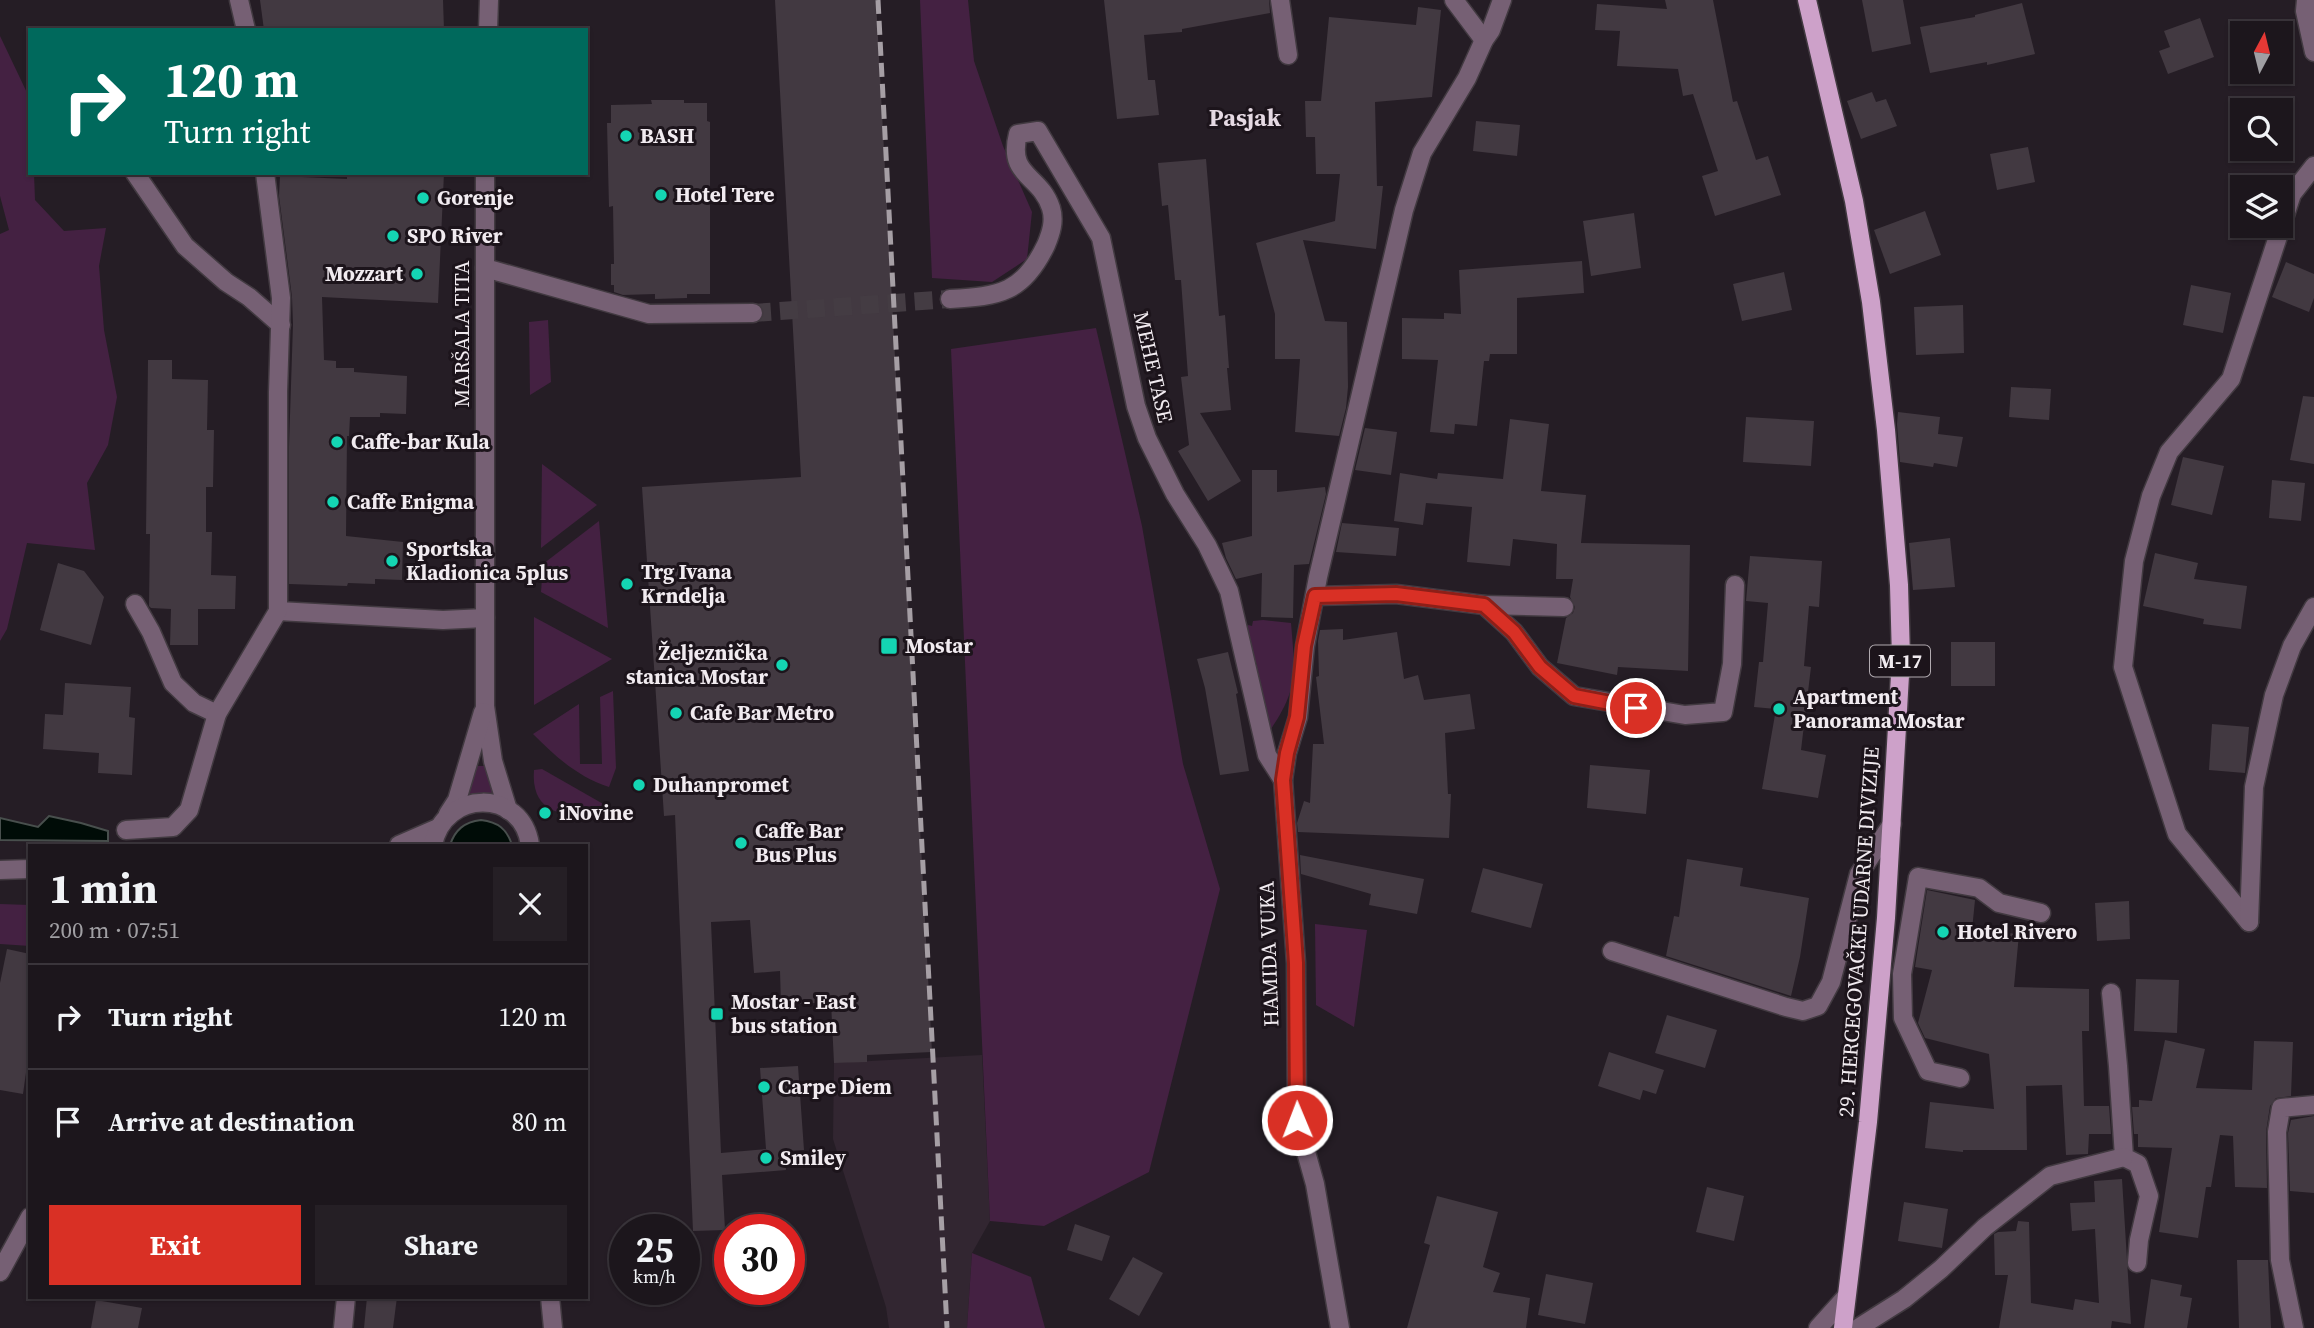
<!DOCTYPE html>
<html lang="en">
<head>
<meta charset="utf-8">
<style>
	body { margin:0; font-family:"Source Serif 4",serif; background:#251f25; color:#f1f3f6; height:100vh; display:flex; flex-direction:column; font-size:26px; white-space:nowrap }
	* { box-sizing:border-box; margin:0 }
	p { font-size:23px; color:#a09fa3 }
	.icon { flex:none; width:38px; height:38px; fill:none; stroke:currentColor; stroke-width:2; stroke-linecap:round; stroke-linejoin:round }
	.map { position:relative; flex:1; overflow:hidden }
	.side { position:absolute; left:28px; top:844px; width:560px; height:455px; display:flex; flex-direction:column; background:#1c161c; border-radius:0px; box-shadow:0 2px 5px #0004,0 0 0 2px #3a353b }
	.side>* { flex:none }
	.banner { position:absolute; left:28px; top:28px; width:560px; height:147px; border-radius:0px; box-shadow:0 2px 5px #0004,0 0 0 2px #3a353b; background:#00695c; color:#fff; overflow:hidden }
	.needle { width:46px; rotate:7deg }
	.controls { position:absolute; left:2230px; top:21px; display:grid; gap:14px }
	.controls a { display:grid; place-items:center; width:63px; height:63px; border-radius:0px; background:#1c161c; box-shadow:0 2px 5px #0004,0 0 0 2px #3a353b; font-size:35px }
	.speed { position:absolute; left:609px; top:1214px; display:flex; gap:14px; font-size:35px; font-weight:700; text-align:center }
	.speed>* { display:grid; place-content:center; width:91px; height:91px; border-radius:50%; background:#1c161c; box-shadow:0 2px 5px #0004,0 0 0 2px #3a353b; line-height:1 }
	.speed small { font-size:18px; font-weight:400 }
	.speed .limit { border:10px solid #d22; background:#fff; color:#111 }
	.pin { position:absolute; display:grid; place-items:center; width:60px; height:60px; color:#fff; margin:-30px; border:4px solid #fff; border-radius:50%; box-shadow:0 2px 7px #0007 }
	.me { position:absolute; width:77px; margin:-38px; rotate:359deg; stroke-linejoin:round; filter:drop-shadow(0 0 5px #0008) }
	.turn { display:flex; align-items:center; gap:24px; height:147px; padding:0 21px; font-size:32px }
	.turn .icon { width:91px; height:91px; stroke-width:2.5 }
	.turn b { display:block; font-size:49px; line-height:60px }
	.round { display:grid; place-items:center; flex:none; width:74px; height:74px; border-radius:0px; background:#251f25 }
	.summary { display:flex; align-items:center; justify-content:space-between; height:119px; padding:0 21px }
	h1 { font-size:42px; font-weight:700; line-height:52px }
	.cta { display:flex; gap:14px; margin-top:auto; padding:14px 21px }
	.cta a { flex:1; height:80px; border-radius:0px; background:#d93025; color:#fff; font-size:28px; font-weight:700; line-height:80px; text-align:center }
	.cta a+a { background:#251f25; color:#f1f3f6 }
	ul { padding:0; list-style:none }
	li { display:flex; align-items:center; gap:21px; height:105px; padding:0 21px; border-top:2px solid #3a353b }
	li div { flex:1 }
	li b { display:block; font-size:26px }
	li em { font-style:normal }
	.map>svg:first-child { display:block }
	.built { fill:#322631 }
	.green { fill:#442142 }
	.water { fill:#000c07; stroke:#484f4d; stroke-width:2 }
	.building { fill:#423941 }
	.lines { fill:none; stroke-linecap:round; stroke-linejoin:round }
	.minor-tunnel { stroke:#443c43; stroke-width:18; stroke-dasharray:18 9; stroke-linecap:butt }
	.minor-casing { stroke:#423a41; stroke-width:21 }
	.tertiary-casing { stroke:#423a41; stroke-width:21 }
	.primary-casing { stroke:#423a41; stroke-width:21 }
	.minor { stroke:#766074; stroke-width:18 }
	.tertiary { stroke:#766074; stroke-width:18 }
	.primary { stroke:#cda1c9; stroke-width:18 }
	.rail { stroke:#a69fa5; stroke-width:5; stroke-dasharray:14 7; stroke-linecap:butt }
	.route-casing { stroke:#8d1f18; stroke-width:18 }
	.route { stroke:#d93025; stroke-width:12 }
	.poi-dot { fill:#14d5b3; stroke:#1c141b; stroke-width:2.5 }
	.labels { text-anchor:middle; stroke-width:6; stroke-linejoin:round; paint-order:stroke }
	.shield { fill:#1c141b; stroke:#b1aab0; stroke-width:2 }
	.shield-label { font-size:19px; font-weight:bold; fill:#f1ebf0 }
	.poi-label { font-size:21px; font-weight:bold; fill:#f1ebf0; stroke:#1c141b; text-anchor:start }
	.street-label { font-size:21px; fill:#f1ebf0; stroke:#1c141b }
	.quarter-label { font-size:24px; font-weight:bold; fill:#e5d9e3; stroke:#1c141b }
</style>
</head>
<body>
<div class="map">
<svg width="2314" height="1328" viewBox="0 0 2314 1328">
	<rect width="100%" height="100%" fill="#251d25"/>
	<polygon class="built" points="982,1055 990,1221 972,1253 967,1328 889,1328 886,1307 833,1139 834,1063"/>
	<g class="green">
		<polygon points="920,0 968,0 974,61 1003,146 1032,212 1027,259 992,282 932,278"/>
		<polygon points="0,36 30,99 30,173 34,173 35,200 64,231 106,228 99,266 104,330 117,397 108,445 87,483 95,550 27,543 7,629 0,641 0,234 9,230 0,196"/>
		<polygon points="548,320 551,382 530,395 529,322"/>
		<polygon points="1096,328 1142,526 1183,764 1220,889 1149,1172 1044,1226 990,1221 951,349"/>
		<polygon points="542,464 597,505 541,548"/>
		<polygon points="599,521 608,628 541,592 543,564"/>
		<polygon points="534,617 612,659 534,705"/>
		<path d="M1263,620l28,3c4,49 8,64 -20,106l-14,-40v-24l-12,-27 3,-13 4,1 1,-5z"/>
		<path d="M613,691l3,77 -7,19c-31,-10 -53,-30 -76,-53l46,-30 1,60h22l-2,-67z"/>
		<polygon points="472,766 490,766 503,804 461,801"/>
		<path d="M542,769l70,40 -3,6c-37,3 -79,3 -75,-45z"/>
		<polygon points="0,904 30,905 30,946 0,944"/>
		<polygon points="1315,924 1367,930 1354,1027 1316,1005"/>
		<polygon points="972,1253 1031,1277 1045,1328 967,1328"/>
	</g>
	<g class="water">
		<polygon points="49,816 81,823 108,831 108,841 0,840 0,818 38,827"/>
		<path d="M481,820c17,2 26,9 31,25h-62c5,-15 14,-23 31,-25z"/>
	</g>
	<g class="building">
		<polygon points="260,0 443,0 444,30 264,30"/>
		<polygon points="775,0 876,0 932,1052 867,1055 867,1062 834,1063 831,1002 781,1005 780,971 754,973 750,920 711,922 721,1153 766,1149 760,1068 798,1066 804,1150 785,1151 786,1170 722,1175 725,1230 693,1231 675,815 664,816 642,487 801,477"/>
		<polygon points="1104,0 1269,0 1270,13 1182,29 1182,32 1144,35 1148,80 1155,80 1159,115 1117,119"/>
		<polygon points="1665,0 1713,0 1733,102 1737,101 1756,160 1768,156 1781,195 1715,216 1702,176 1718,171 1693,94 1683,96 1678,69 1617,66 1620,31 1595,30 1597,4 1667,9"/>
		<polygon points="1862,0 1903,0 1911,44 1872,52"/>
		<polygon points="2022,3 2035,54 1987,65 1987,62 1930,73 1920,27 1975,17 1975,15"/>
		<polygon points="1418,7 1441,10 1432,97 1375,102 1377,186 1383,186 1376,249 1303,240 1325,321 1347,322 1348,387 1346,408 1339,436 1295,432 1300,359 1275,359 1275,314 1256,243 1335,221 1340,174 1316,174 1315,137 1306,137 1305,101 1321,101 1329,17 1416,25"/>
		<polygon points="2200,18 2214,57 2168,74 2159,51 2170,47 2164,31"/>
		<polygon points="1872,92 1876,102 1886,99 1897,126 1861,139 1847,101"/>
		<polygon points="651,100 684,100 684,103 707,103 707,121 710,122 710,294 687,294 687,298 655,299 655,294 623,295 614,292 614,285 611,285 611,264 614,264 613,206 609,207 607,123 611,123 611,105 652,104"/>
		<polygon points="1476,121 1520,125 1517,156 1473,151"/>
		<polygon points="2028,147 2035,182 1997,190 1990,154"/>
		<polygon points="1206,159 1219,316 1225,315 1229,368 1227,368 1231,410 1200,413 1241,481 1208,501 1178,451 1189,445 1181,377 1188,376 1181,280 1175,280 1168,205 1162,206 1158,163"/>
		<polygon points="347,173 444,173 438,303 322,297 324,360 336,361 336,368 354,368 354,372 407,376 406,414 380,413 380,417 350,417 349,436 347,436 346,536 403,542 402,580 375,579 375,584 348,583 347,586 289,584 289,446 293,324 292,297 279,196 280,176 347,179"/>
		<polygon points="1925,211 1941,255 1890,274 1874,230"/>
		<polygon points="1634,213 1641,268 1591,276 1583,221"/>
		<polygon points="1582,261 1584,293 1517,298 1517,354 1490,354 1489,361 1484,361 1477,426 1455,424 1454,434 1430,432 1438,360 1402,359 1402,318 1444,319 1444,313 1461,314 1459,270"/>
		<polygon points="2286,262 2314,274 2314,298 2309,312 2272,297"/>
		<polygon points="1784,272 1792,310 1742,321 1733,284"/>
		<polygon points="2191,285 2231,293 2223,333 2183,325"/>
		<polygon points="1963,305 1964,353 1916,355 1914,307"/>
		<polygon points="148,360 172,360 172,379 208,380 207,430 214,430 213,487 206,487 206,532 212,532 211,575 236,576 235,609 198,609 198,645 170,645 171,609 151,608 149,606 150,534 146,534"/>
		<polygon points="2011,387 2051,389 2049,420 2009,417"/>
		<polygon points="2303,396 2314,397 2314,464 2290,460"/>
		<polygon points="1898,412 1940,417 1938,434 1963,437 1957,467 1934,463 1933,467 1900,462 1897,424"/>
		<polygon points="1746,417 1814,421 1811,466 1743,462"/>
		<polygon points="1510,419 1549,424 1541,491 1586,495 1581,543 1690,545 1688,671 1618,667 1617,675 1557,663 1566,618 1573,613 1575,607 1570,597 1573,579 1556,579 1557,544 1513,539 1510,566 1467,562 1472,507 1426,503 1423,525 1394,521 1400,473 1437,479 1438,473 1503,479"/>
		<polygon points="1365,428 1397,432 1391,475 1355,470"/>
		<polygon points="2183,457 2224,466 2212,515 2171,505"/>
		<polygon points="1252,470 1277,470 1277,492 1325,487 1326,494 1309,564 1294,565 1293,618 1261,617 1262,573 1236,579 1226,558 1222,543 1252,536"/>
		<polygon points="2272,480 2305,483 2301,521 2269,518"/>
		<polygon points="1342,523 1399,528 1396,556 1336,552"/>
		<polygon points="1950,538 1955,587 1913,590 1909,543"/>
		<polygon points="2155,553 2198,563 2194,579 2247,586 2241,629 2203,624 2204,619 2143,606"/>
		<polygon points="1750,556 1822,561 1819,607 1809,606 1804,666 1811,667 1801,750 1826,755 1818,798 1762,789 1776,709 1754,707 1759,662 1763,662 1768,603 1746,601"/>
		<polygon points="58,563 84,571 104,597 91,645 40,630"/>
		<polygon points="1343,629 1343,640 1397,632 1404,679 1418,675 1424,700 1470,694 1475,729 1445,733 1448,794 1451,794 1449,838 1298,832 1297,823 1304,801 1310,803 1313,744 1324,744 1316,677 1319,676 1318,641 1320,630"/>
		<rect x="1951" y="642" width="44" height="44"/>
		<polygon points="1228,652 1238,693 1236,694 1249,771 1220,775 1205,688 1197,659"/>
		<polygon points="65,683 131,687 129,717 135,718 132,775 98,773 99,753 43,749 45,714 63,715"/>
		<polygon points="2212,724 2249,727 2245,773 2209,770"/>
		<polygon points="1590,765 1650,770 1646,814 1587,808"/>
		<polygon points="1300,855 1424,879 1417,914 1369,905 1371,894 1301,874"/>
		<polygon points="1687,859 1743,868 1740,886 1809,898 1800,957 1791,996 1666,956 1674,916 1679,917"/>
		<polygon points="1483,868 1543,884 1531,928 1471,912"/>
		<polygon points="1927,890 1975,900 1972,930 2019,934 2014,987 2089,989 2089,1031 2082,1031 2084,1106 2109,1106 2111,1134 2089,1134 2088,1154 2066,1155 2062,1085 2026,1086 2027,1150 1963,1150 1963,1152 1925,1148 1930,1102 1994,1109 1989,1054 1925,1038 1918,1023 1932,970 1915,967"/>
		<polygon points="2129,901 2130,939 2097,941 2095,903"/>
		<polygon points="7,949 30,954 30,1044 23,1094 0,1090 0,983"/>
		<polygon points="2136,979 2179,980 2177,1033 2134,1031"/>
		<polygon points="1667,1015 1717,1030 1705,1068 1655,1053"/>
		<polygon points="2165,1040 2205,1049 2196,1088 2252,1090 2254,1041 2293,1042 2291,1096 2276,1098 2270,1106 2266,1132 2267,1188 2235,1187 2233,1136 2220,1135 2211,1187 2206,1187 2198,1238 2159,1232 2172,1148 2138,1147 2138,1134 2134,1134 2132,1107 2139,1107 2139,1100 2152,1101"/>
		<polygon points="1609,1052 1664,1070 1656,1094 1643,1090 1640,1100 1598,1086"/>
		<polygon points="2314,1116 2314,1193 2290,1191 2288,1133 2291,1120"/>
		<polygon points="2122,1179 2131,1324 2112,1321 2111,1328 1999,1328 2008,1275 1995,1275 1994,1234 1998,1232 2016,1231 2018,1221 2029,1222 2031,1303 2073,1310 2075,1299 2099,1303 2095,1229 2072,1231 2070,1203 2095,1202 2094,1181"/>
		<polygon points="1707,1187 1744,1196 1734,1241 1696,1232"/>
		<polygon points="1437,1196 1498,1212 1483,1267 1500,1273 1493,1292 1530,1298 1526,1328 1407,1328 1430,1245 1424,1243"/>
		<polygon points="1904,1202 1948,1209 1942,1248 1898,1241"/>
		<polygon points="1075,1224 1110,1236 1102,1261 1067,1250"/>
		<polygon points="1133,1257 1163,1273 1139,1316 1109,1299"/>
		<polygon points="2237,1260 2268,1260 2271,1328 2239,1328"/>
		<polygon points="1546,1274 1593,1283 1585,1324 1538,1315"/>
		<polygon points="2151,1279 2182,1285 2180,1296 2192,1298 2187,1328 2144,1328"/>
		<polygon points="367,1297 397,1297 393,1328 364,1328"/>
		<polygon points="96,1300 142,1308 138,1328 91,1328"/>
	</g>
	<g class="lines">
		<polyline class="minor-tunnel" points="753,313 950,299"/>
		<defs>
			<g id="minor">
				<polyline points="239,0 246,30"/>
				<polyline points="1280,0 1288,55"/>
				<polyline points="1454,0 1484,40"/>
				<polyline points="2306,0 2305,11 2314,52"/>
				<polyline points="135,173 185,246 226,282 249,297 281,325"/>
				<polyline points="485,268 649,314 753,313"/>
				<path d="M950,299c50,-3 73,-6 96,-54 5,-12 9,-24 5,-37 -11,-34 -44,-31 -33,-74l20,-3 63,107 35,168 11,32 28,56 32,51 22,46 38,164 16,25"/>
				<polyline points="1315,596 1396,594 1484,605 1514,632 1540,667 1574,696 1685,715 1723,712 1732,664 1735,585"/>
				<polyline points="135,604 151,632 173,683 194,703 217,714"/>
				<polyline points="1484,605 1564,607"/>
				<polyline points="278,611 443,620 485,618"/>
				<polyline points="126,830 173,827 189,810 217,714 278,611 278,392 281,298 265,173"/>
				<polyline points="2249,922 2177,834 2123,667 2134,561 2151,496 2169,452 2231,379 2292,194 2314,166"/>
				<polyline points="2249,922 2254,787 2274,695 2292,646 2314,607"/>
				<polyline points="1612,951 1786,1007 1803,1011 1818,1006 1831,982 1859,874 1892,824"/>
				<polyline points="2111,993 2118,1066 2124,1157 2138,1164 2149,1196 2139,1240 2137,1263"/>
				<polyline points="1960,1078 1928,1071 1903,1018 1902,974 1918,877 1979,888 1999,903 2041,913"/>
				<polyline points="0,1272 30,1217"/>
				<polyline points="343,1328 346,1297"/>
				<polyline points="1340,1328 1315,1184 1297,1120 1296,963 1283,780 1287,753 1298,717 1305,646 1318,577 1404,210 1422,153 1467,78 1484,40 1491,30 1502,0"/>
				<polyline points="1818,1328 1845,1298"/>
				<polyline points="1858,1328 1904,1299 1941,1269 1985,1227 2050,1176 2124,1157"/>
				<polyline points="2294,1328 2280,1260 2277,1132 2281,1108 2314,1105"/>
			</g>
			<g id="tertiary">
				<polyline points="488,30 489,0"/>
				<polyline points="485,173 485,706 493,761 508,810"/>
				<polyline points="448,814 457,800 483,712"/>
				<polyline points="399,845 438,828"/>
				<path d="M433,845c11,-56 89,-57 97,0"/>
				<polyline points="0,870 30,869"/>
				<polyline points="550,1297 553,1328"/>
			</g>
			<polyline id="primary" points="1807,0 1854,201 1871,302 1886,430 1899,585 1901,658 1886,918 1868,1122 1843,1328"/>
		</defs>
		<use href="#minor" class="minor-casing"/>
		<use href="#tertiary" class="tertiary-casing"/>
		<use href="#primary" class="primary-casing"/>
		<use href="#minor" class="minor"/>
		<use href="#tertiary" class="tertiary"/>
		<use href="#primary" class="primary"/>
		<polyline class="rail" points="878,0 947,1328"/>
	</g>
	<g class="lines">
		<defs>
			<polyline id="route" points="1297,1120 1296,963 1283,780 1287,753 1297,717 1304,646 1315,596 1396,594 1484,605 1514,632 1540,667 1574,696 1636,708"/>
		</defs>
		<use href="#route" class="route-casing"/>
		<use href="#route" class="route"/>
	</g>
	<g class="poi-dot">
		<circle cx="626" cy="136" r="7"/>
		<circle cx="661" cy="195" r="7"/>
		<circle cx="423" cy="198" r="7"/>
		<circle cx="393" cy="236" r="7"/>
		<circle cx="417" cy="274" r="7"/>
		<circle cx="337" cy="442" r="7"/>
		<circle cx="333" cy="502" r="7"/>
		<circle cx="392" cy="561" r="7"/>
		<circle cx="627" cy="584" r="7"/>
		<rect x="880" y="637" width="18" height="18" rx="3.5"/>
		<circle cx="782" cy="665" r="7"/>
		<circle cx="1779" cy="709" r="7"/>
		<circle cx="676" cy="713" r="7"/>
		<circle cx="639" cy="785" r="7"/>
		<circle cx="545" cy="813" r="7"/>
		<circle cx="741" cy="843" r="7"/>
		<circle cx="1943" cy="932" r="7"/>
		<rect x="710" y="1007" width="14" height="14" rx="3.5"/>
		<circle cx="764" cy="1087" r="7"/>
		<circle cx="766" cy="1158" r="7"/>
	</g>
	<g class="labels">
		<rect class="shield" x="1870" y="645.5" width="60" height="31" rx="5"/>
		<g class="shield-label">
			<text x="1900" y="668">M-17</text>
		</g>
		<g class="poi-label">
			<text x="640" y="143">BASH</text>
			<text x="675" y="202">Hotel Tere</text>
			<text x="437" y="205">Gorenje</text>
			<text x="407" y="243">SPO River</text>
			<text x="403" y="281" text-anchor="end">Mozzart</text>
			<text x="351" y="449">Caffe-bar Kula</text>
			<text x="347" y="509">Caffe Enigma</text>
			<text x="406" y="556">Sportska<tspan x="406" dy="24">Kladionica 5plus</tspan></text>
			<text x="641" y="579">Trg Ivana<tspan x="641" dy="24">Krndelja</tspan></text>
			<text x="905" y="653">Mostar</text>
			<text x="768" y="660" text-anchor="end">Željeznička<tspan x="768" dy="24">stanica Mostar</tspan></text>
			<text x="1793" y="704">Apartment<tspan x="1793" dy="24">Panorama Mostar</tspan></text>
			<text x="690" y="720">Cafe Bar Metro</text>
			<text x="653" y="792">Duhanpromet</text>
			<text x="559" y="820">iNovine</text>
			<text x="755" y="838">Caffe Bar<tspan x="755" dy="24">Bus Plus</tspan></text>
			<text x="1957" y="939">Hotel Rivero</text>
			<text x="731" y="1009">Mostar - East<tspan x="731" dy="24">bus station</tspan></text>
			<text x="778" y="1094">Carpe Diem</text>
			<text x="780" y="1165">Smiley</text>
		</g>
		<g class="street-label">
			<text transform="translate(462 334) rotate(-90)" y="7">MARŠALA TITA</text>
			<text transform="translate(1153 367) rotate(77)" y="7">MEHE TASE</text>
			<text transform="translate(1859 932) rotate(-86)" y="7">29. HERCEGOVAČKE UDARNE DIVIZIJE</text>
			<text transform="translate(1269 954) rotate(-92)" y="7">HAMIDA VUKA</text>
		</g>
		<g class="quarter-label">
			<text x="1245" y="126">Pasjak</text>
		</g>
	</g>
</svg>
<div class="controls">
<a><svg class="needle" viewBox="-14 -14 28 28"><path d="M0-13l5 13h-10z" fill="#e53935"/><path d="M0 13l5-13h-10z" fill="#a09fa3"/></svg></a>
<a><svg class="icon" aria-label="search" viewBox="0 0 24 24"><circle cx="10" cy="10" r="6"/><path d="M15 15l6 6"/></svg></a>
<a><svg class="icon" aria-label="layers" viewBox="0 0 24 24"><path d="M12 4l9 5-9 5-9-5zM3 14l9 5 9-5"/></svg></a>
</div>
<div class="speed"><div>25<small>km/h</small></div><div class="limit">30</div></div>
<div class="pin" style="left:1636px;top:708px;background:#d93025"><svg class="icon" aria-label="arrive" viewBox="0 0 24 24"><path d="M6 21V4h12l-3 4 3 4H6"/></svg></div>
<svg class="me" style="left:1297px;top:1120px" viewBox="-20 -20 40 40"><circle r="17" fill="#d93025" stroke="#fff" stroke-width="3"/><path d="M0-11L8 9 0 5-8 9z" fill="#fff"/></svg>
<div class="banner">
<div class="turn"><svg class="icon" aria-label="right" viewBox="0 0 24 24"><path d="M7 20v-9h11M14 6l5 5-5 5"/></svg><div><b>120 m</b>Turn right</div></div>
</div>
<section class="side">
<div class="summary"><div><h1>1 min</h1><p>200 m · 07:51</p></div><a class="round"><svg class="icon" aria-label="close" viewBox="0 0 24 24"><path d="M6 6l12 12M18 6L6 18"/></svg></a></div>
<ul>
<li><svg class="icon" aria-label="right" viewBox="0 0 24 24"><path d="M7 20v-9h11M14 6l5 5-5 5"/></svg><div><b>Turn right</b></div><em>120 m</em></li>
<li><svg class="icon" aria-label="arrive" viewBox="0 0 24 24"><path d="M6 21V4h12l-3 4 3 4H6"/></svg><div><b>Arrive at destination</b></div><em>80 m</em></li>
</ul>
<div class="cta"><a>Exit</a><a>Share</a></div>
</section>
</div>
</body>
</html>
